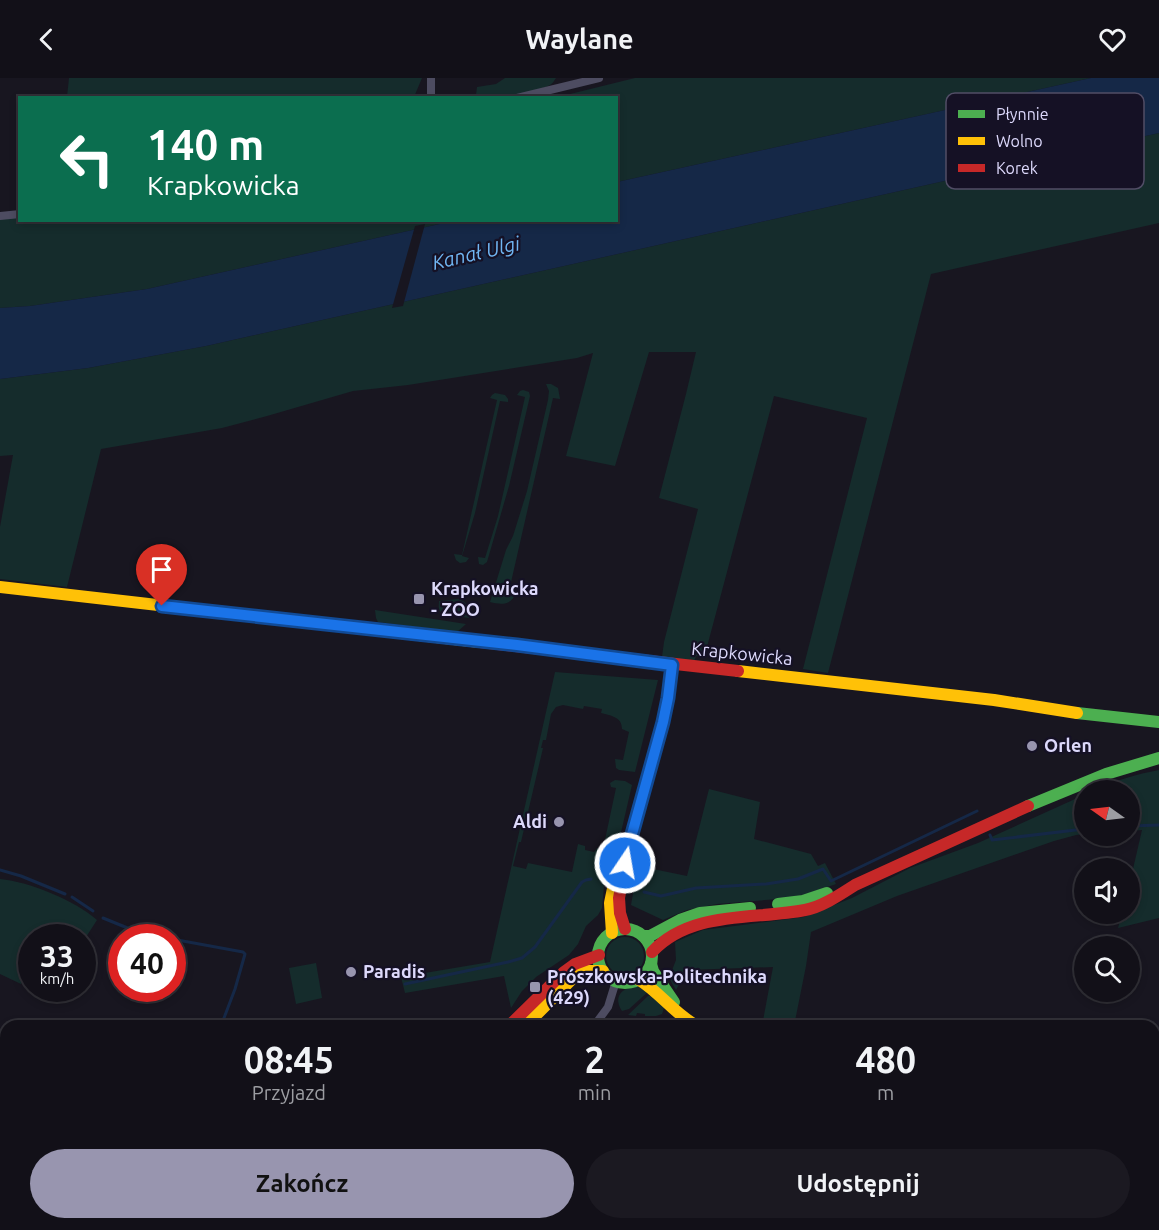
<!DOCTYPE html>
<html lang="pl">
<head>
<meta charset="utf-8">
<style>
	body { margin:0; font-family:Ubuntu,sans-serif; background:#1b1921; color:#f1f3f6; height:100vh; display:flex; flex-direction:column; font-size:22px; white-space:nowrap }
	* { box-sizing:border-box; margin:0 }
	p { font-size:20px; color:#9c9da2 }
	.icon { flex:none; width:33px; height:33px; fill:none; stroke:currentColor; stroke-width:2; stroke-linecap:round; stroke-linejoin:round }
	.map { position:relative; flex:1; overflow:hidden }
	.details { position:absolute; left:0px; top:942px; width:1160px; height:210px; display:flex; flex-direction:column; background:#121018; border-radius:18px 18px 0 0; box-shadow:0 3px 9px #0003,0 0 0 2px #313037 }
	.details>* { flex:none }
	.guide { position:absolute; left:18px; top:18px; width:600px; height:126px; border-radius:0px; box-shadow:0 3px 9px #0003,0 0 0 2px #313037; background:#0b6e4f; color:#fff; overflow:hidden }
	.needle { width:39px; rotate:284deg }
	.fabs { position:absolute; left:1074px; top:702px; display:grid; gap:12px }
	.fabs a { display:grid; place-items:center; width:66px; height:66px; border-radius:50%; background:#121018; box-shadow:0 3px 9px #0003,0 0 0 2px #313037; font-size:30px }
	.speed { position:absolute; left:18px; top:846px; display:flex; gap:12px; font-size:30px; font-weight:700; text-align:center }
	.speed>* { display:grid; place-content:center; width:78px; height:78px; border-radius:50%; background:#121018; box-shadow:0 3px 9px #0003,0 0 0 2px #313037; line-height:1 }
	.speed small { font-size:15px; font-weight:400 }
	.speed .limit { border:9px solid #d22; background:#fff; color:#111 }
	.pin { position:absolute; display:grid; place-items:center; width:51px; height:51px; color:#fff; margin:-62px -26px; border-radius:50% 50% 50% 0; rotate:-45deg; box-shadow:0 0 6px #0007 }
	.pin .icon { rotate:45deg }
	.me { position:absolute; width:66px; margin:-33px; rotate:12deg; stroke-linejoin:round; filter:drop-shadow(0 0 4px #0008) }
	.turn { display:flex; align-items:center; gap:21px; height:126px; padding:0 30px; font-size:27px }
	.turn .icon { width:78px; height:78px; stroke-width:2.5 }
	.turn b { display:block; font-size:42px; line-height:51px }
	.eta { display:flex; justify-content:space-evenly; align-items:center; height:102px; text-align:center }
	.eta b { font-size:36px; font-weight:600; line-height:42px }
	.primary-button { display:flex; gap:12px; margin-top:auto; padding:12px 30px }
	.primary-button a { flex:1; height:69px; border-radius:36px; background:#9895af; color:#111; font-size:24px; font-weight:600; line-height:69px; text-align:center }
	.primary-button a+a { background:#1b1921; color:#f1f3f6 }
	header { display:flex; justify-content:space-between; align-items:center; height:78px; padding:0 30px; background:#121018; font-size:27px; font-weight:600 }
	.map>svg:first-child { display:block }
	.green { fill:#152c2c }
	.water { fill:#152847 }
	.pier { fill:#181620 }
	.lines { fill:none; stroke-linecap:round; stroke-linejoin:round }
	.stream { stroke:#152847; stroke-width:3 }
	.street { stroke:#4d4c61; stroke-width:8 }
	.fast { stroke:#4caf50; stroke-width:12 }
	.slow { stroke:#ffc107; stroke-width:12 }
	.jam { stroke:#c62828; stroke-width:12 }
	.route-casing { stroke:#114b97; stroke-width:15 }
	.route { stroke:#1a73e8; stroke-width:10 }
	.poi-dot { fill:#9895af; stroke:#151125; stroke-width:2 }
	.labels { text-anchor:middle; stroke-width:4.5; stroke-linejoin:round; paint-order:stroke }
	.poi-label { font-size:18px; font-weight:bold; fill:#ddd9fc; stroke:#151125; text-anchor:start }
	.street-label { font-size:18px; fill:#ddd9fc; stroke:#151125 }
	.water-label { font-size:20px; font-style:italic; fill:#70b5f2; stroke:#151125 }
	.key { fill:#151125; stroke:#514d66; stroke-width:1.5 }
	.key-label { font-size:16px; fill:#ddd9fc }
</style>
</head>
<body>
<header><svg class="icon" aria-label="back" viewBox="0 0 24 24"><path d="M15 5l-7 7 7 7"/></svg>Waylane<svg class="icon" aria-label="heart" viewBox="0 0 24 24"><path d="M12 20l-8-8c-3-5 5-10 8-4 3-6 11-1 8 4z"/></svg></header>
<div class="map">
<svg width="1159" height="1152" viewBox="0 0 1159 1152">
	<rect width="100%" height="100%" fill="#181620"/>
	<g class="green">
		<polygon points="69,0 422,0 414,19 67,19"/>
		<path d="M505,0h51c-2,3 -3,5 -6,7 -12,7 -63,17 -74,10l1,-8 19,-3z"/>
		<polygon points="635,0 1091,0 617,104 616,20 554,20"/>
		<polygon points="1159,55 1159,145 931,196 828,595 803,591 867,340 774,318 704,580 696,578 694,584 662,579 664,564 698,431 659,420 686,316 696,274 649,274 615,388 566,378 593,275 577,280 408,307 353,313 267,338 222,350 101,371 67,509 0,501 0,449 13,377 0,378 0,301 88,290 206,268"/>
		<polygon points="19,136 20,142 453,143 147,211 30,228 0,230 0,138"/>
		<path d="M546,306h5l7,4 2,11 -7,-1 -44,193 7,2c-5,12 -14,12 -26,9l16,-52 7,-14 14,-45 21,-91 1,-9z"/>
		<polygon points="523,312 529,314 530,318 509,408 487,484 483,487 479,486 478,479 485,480 498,438 525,319 517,317 520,313"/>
		<polygon points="495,315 505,317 508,321 508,324 500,323 475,435 462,478 469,480 466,484 460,485 456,482 454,476 462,477 497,322 490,320 492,317"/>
		<path d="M458,521c10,3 13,9 11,19 -6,-1 -26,-2 -29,-7 -2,-3 -1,-8 -1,-10z"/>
		<polygon points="375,532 466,546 457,554 378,544 376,540"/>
		<path d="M555,594l103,8 -23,92 -16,-2 -3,-2 -1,-9 8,1 6,-28 -7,-3c0,-12 -10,-13 -21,-16l1,-4 -18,-3 -1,3 -20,-4 -7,2 -5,7 -5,26h-3l-2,8h2l-22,94h-2l-6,24 13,3 2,-6 44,9 6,-28 7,2v4l9,2 3,-4 6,1 13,-61 -5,-1 -1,-4 5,-3 10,1 7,4 -16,69 -12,32 -2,22 -4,7 -12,11 -8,18 -9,11 -33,22 -14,14 -11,17 -7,-32 -99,17 -4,-16 89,-15z"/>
		<path d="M1159,692v148l-41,10 4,-14h8v-32l12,-52 -12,1v-41h-37c21,-9 44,-16 66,-20z"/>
		<polygon points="709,711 760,724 754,761 811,776 818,788 825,785 836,806 813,814 790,820 717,826 687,832 663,842 631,827 635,804 653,791 687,798"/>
		<polygon points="1084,717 1084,756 1076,757 1054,763 897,818 811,854 806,888 794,948 762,948 773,889 687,892 676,912 669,900 676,882 675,864 703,852 804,839 852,820 910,790 978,765"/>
		<path d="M0,801c30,3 74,21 97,41l-11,17 -3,32 -1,-31h-50l-1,30 -10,16 -21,-10z"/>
		<circle cx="625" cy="878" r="19"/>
		<polygon points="316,885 322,920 296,926 289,890"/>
		<path d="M633,908l11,1 6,3 -21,19 -7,2c-8,-12 -3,-21 11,-25z"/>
		<polygon points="655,916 664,930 662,936 656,938 645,938 645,936 637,935 636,938 628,937 648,918 652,918"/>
	</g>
	<polygon class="water" points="1091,0 1159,0 1159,55 206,268 88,290 0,301 0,230 30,228 147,211 453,143 616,142 617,104"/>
	<polygon class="pier" points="425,146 403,228 392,230 415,148"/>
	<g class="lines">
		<g class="stream">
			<polyline points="1130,748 1159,747"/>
			<polyline points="990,757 992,762 1084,751"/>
			<polyline points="0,792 21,798 65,816"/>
			<polyline points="644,814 661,818 696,810 766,806 798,801 823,791 831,803 977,733"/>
			<polyline points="72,819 93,833"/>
			<polyline points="103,840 135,853 162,860"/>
			<polyline points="172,861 243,874 245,876 235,911 224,940"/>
			<polyline points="405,906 508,884 522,880 535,869 582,804 586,802 591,801"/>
		</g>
		<g class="street">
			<polyline points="431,0 431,18 434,20"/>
			<polyline points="517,20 599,0"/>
			<polyline points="0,138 20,136"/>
			<polyline points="594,948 608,929 616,903"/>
			<polyline points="0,1056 6,1048"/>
			<polyline points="533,1152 534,1146"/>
			<polyline points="580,1152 581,1146"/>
			<polyline points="809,1152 810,1146"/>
		</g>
		<g class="fast">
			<polyline points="1077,635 1159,644"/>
			<polyline points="1028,728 1106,696 1159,680"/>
			<polyline points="778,826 803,823 827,815"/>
			<circle cx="625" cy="878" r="27"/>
			<polyline points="644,858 650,858 680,842 700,835 750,830"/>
			<polyline points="651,886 653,893 674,924"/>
		</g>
		<g class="slow">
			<polyline points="0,509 480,564"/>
			<polyline points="738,593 994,622 1077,635"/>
			<polyline points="612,855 610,825 616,796"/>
			<path d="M638,901c22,13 36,35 59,47"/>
			<polyline points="525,948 576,897 585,893 603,893"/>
			<polyline points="0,1031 6,1032"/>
			<polyline points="140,1152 146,1146"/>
		</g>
		<g class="jam">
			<polyline points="480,564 738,593"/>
			<polyline points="625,851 620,835 619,820 629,767 663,644 668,620 672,587"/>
			<path d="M652,874c39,-42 102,-32 153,-42 17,-3 36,-16 50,-25l173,-79"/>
			<polyline points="509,948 564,894 575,886 599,877"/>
			<polyline points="1154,1039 1159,1040"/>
		</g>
	</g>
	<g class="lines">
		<defs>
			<polyline id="route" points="162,528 517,567 672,587 668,620 663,644 629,767 625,785"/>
		</defs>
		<use href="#route" class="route-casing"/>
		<use href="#route" class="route"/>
	</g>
	<g class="poi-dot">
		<rect x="413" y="515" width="12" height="12" rx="3"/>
		<circle cx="1032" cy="668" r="6"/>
		<circle cx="559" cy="744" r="6"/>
		<circle cx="351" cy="894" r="6"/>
		<rect x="529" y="903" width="12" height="12" rx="3"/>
	</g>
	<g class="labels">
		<g class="poi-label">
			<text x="431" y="517">Krapkowicka<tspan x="431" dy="21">- ZOO</tspan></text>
			<text x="1044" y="674">Orlen</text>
			<text x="547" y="750" text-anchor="end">Aldi</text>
			<text x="363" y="900">Paradis</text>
			<text x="547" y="905">Prószkowska-Politechnika<tspan x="547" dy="21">(429)</tspan></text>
		</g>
		<g class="street-label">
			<text transform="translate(742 576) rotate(6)" y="6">Krapkowicka</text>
		</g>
		<g class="water-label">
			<text transform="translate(476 175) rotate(-13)" y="7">Kanał Ulgi</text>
		</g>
	</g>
	<rect x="946" y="15" width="198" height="96" rx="9" class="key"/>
	<rect x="958" y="32" width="27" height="8" fill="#4caf50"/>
	<rect x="958" y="59" width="27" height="8" fill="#ffc107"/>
	<rect x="958" y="86" width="27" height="8" fill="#c62828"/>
	<g class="key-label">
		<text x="996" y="42">Płynnie</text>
		<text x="996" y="69">Wolno</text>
		<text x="996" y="96">Korek</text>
	</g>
</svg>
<div class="fabs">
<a><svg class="needle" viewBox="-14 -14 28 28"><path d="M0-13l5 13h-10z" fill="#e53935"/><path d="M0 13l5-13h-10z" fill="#9c9da2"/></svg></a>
<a><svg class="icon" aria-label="sound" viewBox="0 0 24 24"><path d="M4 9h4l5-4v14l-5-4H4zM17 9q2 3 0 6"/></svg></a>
<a><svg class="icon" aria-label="search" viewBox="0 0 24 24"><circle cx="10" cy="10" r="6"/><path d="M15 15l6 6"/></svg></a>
</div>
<div class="speed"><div>33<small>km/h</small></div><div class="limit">40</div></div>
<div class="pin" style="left:162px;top:528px;background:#d93025"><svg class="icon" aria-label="arrive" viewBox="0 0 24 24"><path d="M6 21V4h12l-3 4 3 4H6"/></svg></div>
<svg class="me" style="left:625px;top:785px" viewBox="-20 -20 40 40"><circle r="17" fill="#1a73e8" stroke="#fff" stroke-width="3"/><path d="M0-11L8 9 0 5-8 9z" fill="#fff"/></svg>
<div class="guide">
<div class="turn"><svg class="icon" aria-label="left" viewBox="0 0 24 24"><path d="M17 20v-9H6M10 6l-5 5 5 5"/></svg><div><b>140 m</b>Krapkowicka</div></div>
</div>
<section class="details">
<div class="eta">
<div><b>08:45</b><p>Przyjazd</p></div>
<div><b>2</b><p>min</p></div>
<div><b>480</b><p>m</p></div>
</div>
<div class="primary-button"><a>Zakończ</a><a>Udostępnij</a></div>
</section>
</div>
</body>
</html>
